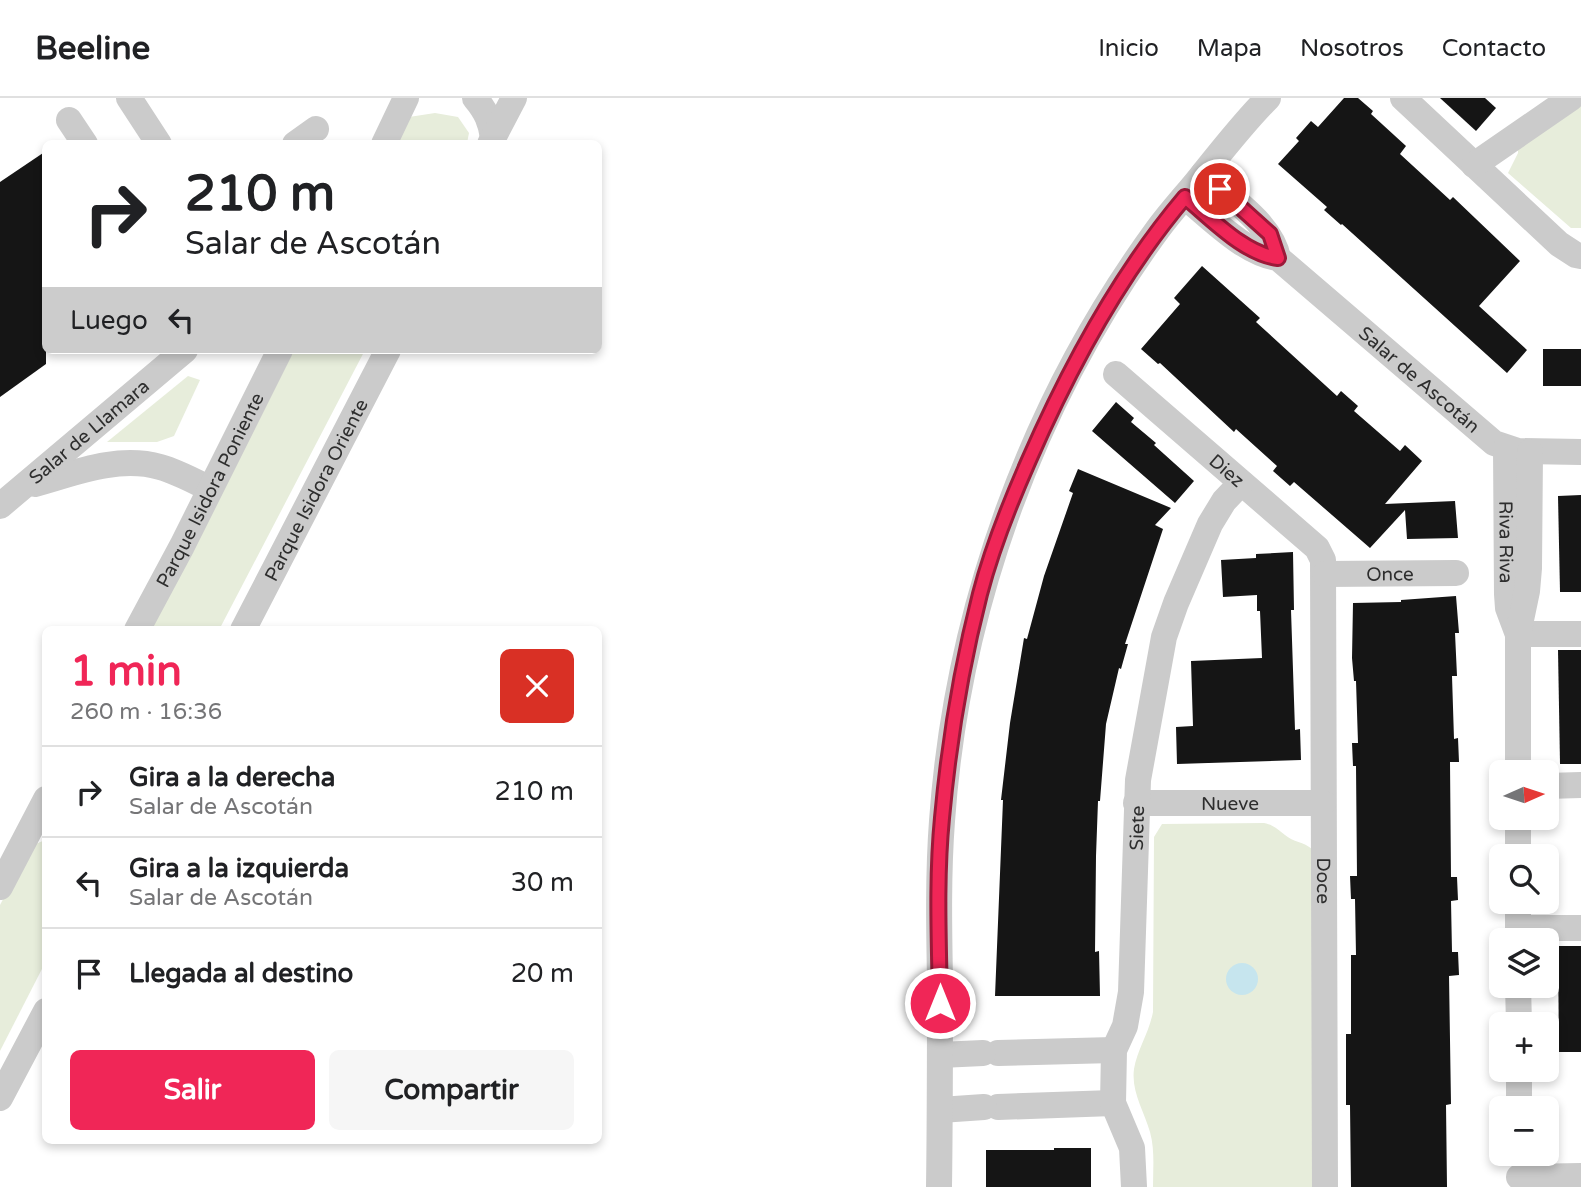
<!DOCTYPE html>
<html lang="es">
<head>
<meta charset="utf-8">
<style>
	body { margin:0; font-family:"Varela Round",sans-serif; background:#f6f6f6; color:#202124; height:100vh; display:flex; flex-direction:column; font-size:26px; white-space:nowrap }
	* { box-sizing:border-box; margin:0 }
	p { font-size:23px; color:#757577 }
	.icon { flex:none; width:38px; height:38px; fill:none; stroke:currentColor; stroke-width:2; stroke-linecap:round; stroke-linejoin:round }
	.map { position:relative; flex:1; overflow:hidden }
	.drawer { position:absolute; left:42px; top:528px; width:560px; height:518px; display:flex; flex-direction:column; background:#fff; border-radius:10px; box-shadow:0 4px 10px #0003 }
	.drawer>* { flex:none }
	.top-card { position:absolute; left:42px; top:42px; width:560px; height:214px; border-radius:10px; box-shadow:0 4px 10px #0003; background:#fff; color:#202124; overflow:hidden }
	.needle { width:46px; rotate:87deg }
	.buttons { position:absolute; left:1489px; top:662px; display:grid; gap:14px }
	.buttons a { display:grid; place-items:center; width:70px; height:70px; border-radius:10px; background:#fff; box-shadow:0 4px 10px #0003; font-size:35px }
	.pin { position:absolute; display:grid; place-items:center; width:60px; height:60px; color:#fff; margin:-30px; border:4px solid #fff; border-radius:50%; box-shadow:0 2px 7px #0007 }
	.me { position:absolute; width:77px; margin:-38px; rotate:0deg; stroke-linejoin:round; filter:drop-shadow(0 0 5px #0008) }
	.turn { display:flex; align-items:center; gap:24px; height:147px; padding:0 28px; font-size:32px }
	.turn .icon { width:91px; height:91px; stroke-width:2.5 }
	.turn b { display:block; font-size:49px; line-height:60px }
	.then { display:flex; align-items:center; height:66px; padding:0 28px; background:#0003; gap:14px; font-size:26px }
	.round { display:grid; place-items:center; flex:none; width:74px; height:74px; border-radius:10px; background:#f6f6f6 }
	.summary { display:flex; align-items:center; justify-content:space-between; height:119px; padding:0 28px }
	h1 { font-size:42px; font-weight:800; line-height:52px; color:#f02657 }
	.button { display:flex; gap:14px; margin-top:auto; padding:14px 28px }
	.button a { flex:1; height:80px; border-radius:10px; background:#f02657; color:#fff; font-size:28px; font-weight:800; line-height:80px; text-align:center }
	.button a+a { background:#f6f6f6; color:#202124 }
	ul { padding:0; list-style:none }
	li { display:flex; align-items:center; gap:21px; height:91px; padding:0 28px; border-top:2px solid #e0e0e0 }
	li div { flex:1 }
	li b { display:block; font-size:26px }
	li em { font-style:normal }
	header { display:flex; align-items:center; gap:42px; box-sizing:border-box; height:98px; padding:0 35px; background:#fff; border-bottom:2px solid #e0e0e0 }
	header strong { font-size:33px }
	nav { display:flex; gap:38px; margin-inline-start:auto; font-size:24px }
	.map>svg:first-child { display:block }
	.green { fill:#e7eddb }
	.water { fill:#c6e5ee }
	.building { fill:#151515 }
	.lines { fill:none; stroke-linecap:round; stroke-linejoin:round }
	.minor { stroke:#cbcbcb; stroke-width:26 }
	.route-casing { stroke:#9c1939; stroke-width:18 }
	.route { stroke:#f02657; stroke-width:12 }
	.labels { text-anchor:middle; stroke-width:7; stroke-linejoin:round; paint-order:stroke }
	.street-label { font-size:19px; fill:#2e2e2e; stroke:#fff }
</style>
</head>
<body>
<header>
<strong>Beeline</strong>
<nav><a>Inicio</a><a>Mapa</a><a>Nosotros</a><a>Contacto</a></nav>
</header>
<div class="map">
<svg width="1581" height="1089" viewBox="0 0 1581 1089">
	<rect width="100%" height="100%" fill="#fff"/>
	<g class="green">
		<polygon points="1581,0 1581,130 1571,130 1508,75 1518,55 1518,37"/>
		<polygon points="435,15 458,19 469,35 467,45 396,46 409,19"/>
		<polygon points="289,252 365,252 219,532 145,532"/>
		<polygon points="188,278 200,282 174,338 157,344 107,344"/>
		<path d="M1264,725c10,2 13,6 21,12 8,7 19,7 27,14l1,338h-160c0,-18 2,-37 -3,-55 -6,-21 -19,-40 -16,-63 3,-19 15,-36 19,-57l1,-175 8,-13z"/>
		<polygon points="45,742 45,865 0,953 0,807 31,748"/>
	</g>
	<circle class="water" cx="1242" cy="881" r="16"/>
	<g class="building">
		<polygon points="1344,0 1358,0 1373,13 1371,16 1406,48 1400,56 1450,102 1453,99 1520,163 1479,208 1527,252 1507,275 1342,126 1341,127 1324,112 1327,109 1278,66 1299,43 1296,40 1311,23 1318,29"/>
		<polygon points="1440,0 1485,0 1496,10 1476,33"/>
		<polygon points="46,53 46,266 0,299 0,84"/>
		<polygon points="1202,168 1260,220 1256,224 1337,298 1341,293 1358,308 1354,313 1400,353 1405,347 1422,363 1385,406 1455,403 1458,440 1407,441 1405,412 1370,450 1294,384 1290,388 1273,373 1277,368 1236,331 1234,334 1160,265 1158,266 1141,251 1180,206 1174,200"/>
		<rect x="1543" y="251" width="38" height="37"/>
		<polygon points="1116,304 1134,320 1131,324 1156,345 1154,347 1194,383 1175,405 1092,333"/>
		<polygon points="1078,371 1171,410 1155,427 1163,431 1125,546 1128,546 1121,571 1119,570 1106,626 1100,703 1098,703 1096,758 1095,854 1099,853 1100,898 995,898 1003,702 1001,702 1010,625 1024,540 1027,541 1044,478 1073,395 1069,393"/>
		<polygon points="1581,397 1581,494 1560,494 1558,398"/>
		<polygon points="1293,454 1294,512 1291,512 1295,632 1300,631 1301,662 1177,666 1176,629 1193,628 1191,563 1262,560 1260,513 1257,513 1257,497 1223,499 1221,462 1256,460 1256,456"/>
		<polygon points="1456,498 1459,535 1455,535 1457,578 1452,578 1454,641 1458,640 1459,664 1450,664 1451,779 1457,779 1458,802 1451,803 1452,854 1458,854 1459,877 1449,878 1451,1006 1446,1007 1447,1089 1351,1089 1350,1007 1346,1007 1346,936 1351,936 1351,857 1356,857 1355,801 1351,801 1350,778 1357,778 1356,668 1353,668 1352,645 1358,645 1356,583 1354,583 1352,560 1353,505 1401,504 1401,502"/>
		<polygon points="1558,552 1581,552 1581,666 1560,666"/>
		<polygon points="1558,848 1581,848 1581,954 1559,954"/>
		<polygon points="1054,1050 1091,1050 1091,1089 986,1089 986,1052 1054,1052"/>
	</g>
	<g class="lines">
		<g class="minor">
			<polyline points="129,0 159,46"/>
			<path d="M475,0c11,13 16,24 18,40"/>
			<polyline points="1403,0 1559,146 1576,157 1581,158"/>
			<polyline points="69,22 85,46"/>
			<polyline points="295,46 316,31"/>
			<polyline points="384,46 406,0"/>
			<polyline points="490,46 514,0"/>
			<polyline points="1474,67 1571,0"/>
			<path d="M1203,76c25,22 69,50 75,84"/>
			<path id="s1" d="M1185,99c25,20 60,57 93,61l216,185 24,8 63,1"/>
			<path id="s2" d="M1116,276l201,174 6,12 2,627"/>
			<path id="s3" d="M1506,350l1,146 1,14 9,24"/>
			<path d="M35,386c39,-11 83,-29 125,-17 18,5 34,14 50,22"/>
			<path id="s4" d="M0,408l185,-156"/>
			<path id="s5" d="M1325,476l131,-1"/>
			<path id="s6" d="M137,532l45,-84 98,-196"/>
			<path id="s7" d="M243,532l145,-280"/>
			<polyline points="1518,536 1581,536"/>
			<polyline points="1518,674 1518,536 1527,493 1529,470 1530,354"/>
			<polyline points="1547,688 1581,687"/>
			<path id="s8" d="M1136,705h187"/>
			<polyline points="1518,719 1518,758"/>
			<polyline points="0,789 46,701"/>
			<polyline points="1518,803 1518,842"/>
			<polyline points="1518,830 1581,830"/>
			<polyline points="1518,887 1519,926"/>
			<polyline points="998,955 1114,952"/>
			<polyline points="940,957 983,955"/>
			<polyline points="1519,971 1519,1010"/>
			<polyline points="0,1000 46,913"/>
			<polyline points="998,1009 1113,1005"/>
			<polyline points="940,1012 984,1009"/>
			<polyline points="1519,1079 1581,1078"/>
			<path d="M939,1089c1,-69 1,-138 1,-207 -1,-53 -2,-106 2,-159 15,-212 90,-420 216,-592 14,-19 30,-36 45,-55 21,-26 41,-52 65,-76"/>
			<path id="s9" d="M1134,1089l-2,-39 -19,-45 1,-53 11,-24 6,-34 7,-212 26,-143 12,-34 34,-79 14,-23 17,-18"/>
		</g>
	</g>
	<g class="lines">
		<defs>
			<path id="route" d="M940,905c-1,-61 -4,-124 2,-185 7,-76 19,-150 38,-224 12,-46 30,-91 49,-134 41,-94 90,-185 156,-263 26,21 59,57 93,61l-8,-24 -50,-45"/>
		</defs>
		<use href="#route" class="route-casing"/>
		<use href="#route" class="route"/>
	</g>
	<g class="labels">
		<g class="street-label">
			<text dy="7" stroke="none"><textPath href="#s1" startOffset="299">Salar de Ascotán</textPath></text>
			<text dy="7" stroke="none"><textPath href="#s4" startOffset="116">Salar de Llamara</textPath></text>
			<text dy="7" stroke="none"><textPath href="#s2" startOffset="147">Diez</textPath></text>
			<text dy="7" stroke="none"><textPath href="#s6" startOffset="158">Parque Isidora Poniente</textPath></text>
			<text dy="7" stroke="none"><textPath href="#s7" startOffset="158">Parque Isidora Oriente</textPath></text>
			<text dy="7" stroke="none"><textPath href="#s3" startOffset="94">Riva Riva</textPath></text>
			<text dy="7" stroke="none"><textPath href="#s5" startOffset="65">Once</textPath></text>
			<text dy="7" stroke="none"><textPath href="#s8" startOffset="94">Nueve</textPath></text>
			<text dy="7" stroke="none"><textPath href="#s9" startOffset="366">Siete</textPath></text>
			<text dy="7" stroke="none"><textPath href="#s2" startOffset="600">Doce</textPath></text>
		</g>
	</g>
</svg>
<div class="buttons">
<a><svg class="needle" viewBox="-14 -14 28 28"><path d="M0-13l5 13h-10z" fill="#e53935"/><path d="M0 13l5-13h-10z" fill="#757577"/></svg></a>
<a><svg class="icon" aria-label="search" viewBox="0 0 24 24"><circle cx="10" cy="10" r="6"/><path d="M15 15l6 6"/></svg></a>
<a><svg class="icon" aria-label="layers" viewBox="0 0 24 24"><path d="M12 4l9 5-9 5-9-5zM3 14l9 5 9-5"/></svg></a>
<a>+</a>
<a>−</a>
</div>
<div class="pin" style="left:1220px;top:91px;background:#d93025"><svg class="icon" aria-label="arrive" viewBox="0 0 24 24"><path d="M6 21V4h12l-3 4 3 4H6"/></svg></div>
<svg class="me" style="left:940px;top:905px" viewBox="-20 -20 40 40"><circle r="17" fill="#f02657" stroke="#fff" stroke-width="3"/><path d="M0-11L8 9 0 5-8 9z" fill="#fff"/></svg>
<div class="top-card">
<div class="turn"><svg class="icon" aria-label="right" viewBox="0 0 24 24"><path d="M7 20v-9h11M14 6l5 5-5 5"/></svg><div><b>210 m</b>Salar de Ascotán</div></div>
<div class="then">Luego<svg class="icon" aria-label="left" viewBox="0 0 24 24"><path d="M17 20v-9H6M10 6l-5 5 5 5"/></svg></div>
</div>
<section class="drawer">
<div class="summary"><div><h1>1 min</h1><p>260 m · 16:36</p></div><a class="round" style="background:#d93025;color:#fff"><svg class="icon" aria-label="close" viewBox="0 0 24 24"><path d="M6 6l12 12M18 6L6 18"/></svg></a></div>
<ul>
<li><svg class="icon" aria-label="right" viewBox="0 0 24 24"><path d="M7 20v-9h11M14 6l5 5-5 5"/></svg><div><b>Gira a la derecha</b><p>Salar de Ascotán</p></div><em>210 m</em></li>
<li><svg class="icon" aria-label="left" viewBox="0 0 24 24"><path d="M17 20v-9H6M10 6l-5 5 5 5"/></svg><div><b>Gira a la izquierda</b><p>Salar de Ascotán</p></div><em>30 m</em></li>
<li><svg class="icon" aria-label="arrive" viewBox="0 0 24 24"><path d="M6 21V4h12l-3 4 3 4H6"/></svg><div><b>Llegada al destino</b></div><em>20 m</em></li>
</ul>
<div class="button"><a>Salir</a><a>Compartir</a></div>
</section>
</div>
</body>
</html>
